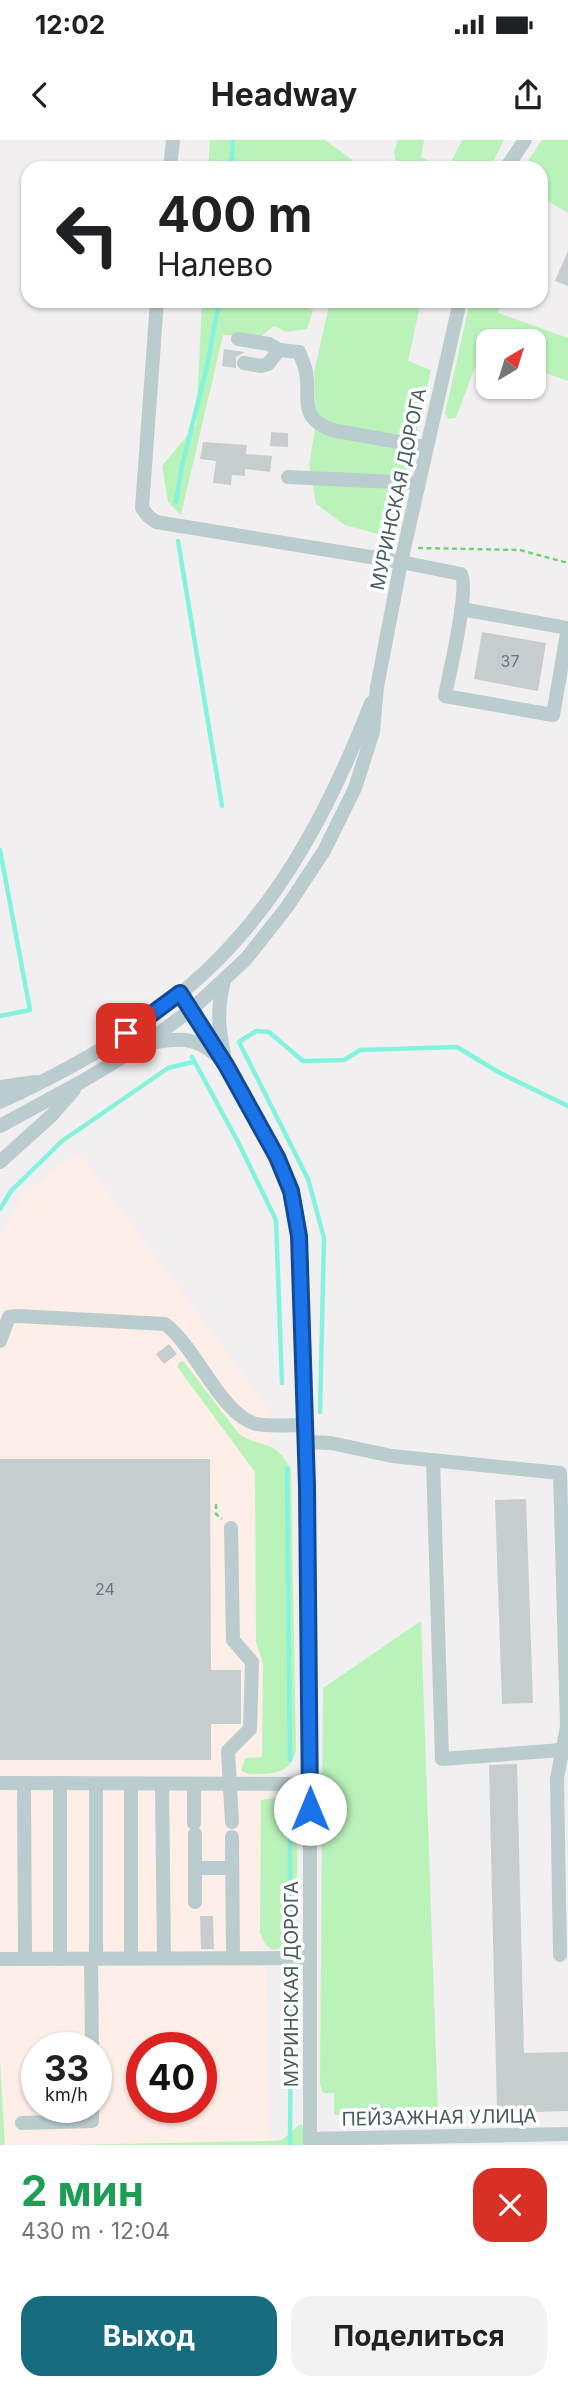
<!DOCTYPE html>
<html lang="ru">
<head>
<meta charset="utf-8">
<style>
	body { margin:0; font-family:Inter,sans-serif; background:#f2f2f2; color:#202124; height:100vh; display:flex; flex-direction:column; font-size:26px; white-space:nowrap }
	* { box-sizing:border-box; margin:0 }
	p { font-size:23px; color:#757577 }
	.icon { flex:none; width:38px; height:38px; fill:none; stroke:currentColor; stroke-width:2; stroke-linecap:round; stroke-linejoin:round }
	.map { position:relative; height:2005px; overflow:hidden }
	.details { display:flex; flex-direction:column; background:#fff; flex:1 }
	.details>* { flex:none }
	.banner { position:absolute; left:21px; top:21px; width:527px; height:147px; border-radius:21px; box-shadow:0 2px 5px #0004; background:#fff; color:#202124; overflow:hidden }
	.needle { width:46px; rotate:38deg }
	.controls { position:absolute; left:476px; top:189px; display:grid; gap:14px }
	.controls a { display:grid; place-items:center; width:70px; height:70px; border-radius:14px; background:#fff; box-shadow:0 2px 5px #0004; font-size:35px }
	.speed { position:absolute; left:21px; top:1892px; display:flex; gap:14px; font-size:35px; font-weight:700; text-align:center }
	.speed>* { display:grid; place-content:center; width:91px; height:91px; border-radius:50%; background:#fff; box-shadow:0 2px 5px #0004; line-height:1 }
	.speed small { font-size:18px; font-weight:400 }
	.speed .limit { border:10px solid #d22; background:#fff; color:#111 }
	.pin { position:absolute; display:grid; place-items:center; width:60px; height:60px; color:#fff; margin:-30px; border-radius:14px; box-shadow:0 4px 10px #0006 }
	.me { position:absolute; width:77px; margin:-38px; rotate:0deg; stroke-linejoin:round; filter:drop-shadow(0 0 5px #0008) }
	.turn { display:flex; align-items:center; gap:24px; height:147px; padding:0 21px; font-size:32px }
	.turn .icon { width:91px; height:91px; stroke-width:2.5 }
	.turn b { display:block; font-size:49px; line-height:60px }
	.round { display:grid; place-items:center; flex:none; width:74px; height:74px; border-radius:21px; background:#f2f2f2 }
	.summary { display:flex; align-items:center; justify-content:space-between; height:119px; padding:0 21px }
	h1 { font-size:42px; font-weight:700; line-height:52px; color:#1e9e55 }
	.cta { display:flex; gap:14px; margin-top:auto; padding:14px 21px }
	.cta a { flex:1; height:80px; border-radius:21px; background:#176c80; color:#fff; font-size:28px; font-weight:700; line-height:80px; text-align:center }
	.cta a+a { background:#f2f2f2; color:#202124 }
	.status { display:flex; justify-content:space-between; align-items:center; height:49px; padding:0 35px; background:#fff; direction:ltr }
	.status svg { height:19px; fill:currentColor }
	header { display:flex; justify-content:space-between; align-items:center; height:91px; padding:0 21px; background:#fff; font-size:32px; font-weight:700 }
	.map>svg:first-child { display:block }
	.commercial { fill:#fdeee7; fill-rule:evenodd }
	.green { fill:#baf3ba }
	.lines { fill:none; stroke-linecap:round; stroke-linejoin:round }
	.stream { stroke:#84f3de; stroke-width:4.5 }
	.building { fill:#c6cdcf }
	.path { stroke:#70d37b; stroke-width:2.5; stroke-dasharray:5 3.5; stroke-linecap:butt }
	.minor { stroke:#bacccd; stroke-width:14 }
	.route-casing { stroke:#114b97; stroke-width:18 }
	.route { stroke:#1a73e8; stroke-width:12 }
	.labels { text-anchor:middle; stroke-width:7; stroke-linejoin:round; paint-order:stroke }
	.number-label { font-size:16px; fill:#66787a }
	.street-label { font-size:19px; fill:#465c5e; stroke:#fff }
</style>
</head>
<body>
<div class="status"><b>12:02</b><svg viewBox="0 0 49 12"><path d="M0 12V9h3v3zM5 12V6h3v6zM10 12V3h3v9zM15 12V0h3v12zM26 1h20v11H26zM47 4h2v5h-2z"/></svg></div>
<header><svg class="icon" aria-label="back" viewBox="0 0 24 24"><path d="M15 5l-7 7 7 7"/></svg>Headway<svg class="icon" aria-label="share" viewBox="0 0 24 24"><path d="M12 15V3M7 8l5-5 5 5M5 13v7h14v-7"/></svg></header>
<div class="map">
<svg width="568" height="2005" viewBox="0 0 568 2005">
	<rect width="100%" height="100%" fill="#f2eff0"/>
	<path class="commercial" d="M78,1012l191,257 4,359 -11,60 -2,104 4,12 2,26 3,171 -269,4v-907l23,-44zM37,1908h59v59h-59zM142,1908h59v59h-59z"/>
	<g class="green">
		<polygon points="210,0 325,0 363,28 310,28 303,22 292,28 208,28"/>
		<polygon points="398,0 424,0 421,17 438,26 438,28 397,28 394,11"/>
		<polygon points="462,0 504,0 490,28 451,28 450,24"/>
		<polygon points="542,0 568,0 568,73 541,57 541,28 523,28"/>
		<polygon points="202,161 292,161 313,170 307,189 286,192 274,186 260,197 223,195 181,375 168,362 162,326 196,285"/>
		<polygon points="330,161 421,161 408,221 431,230 392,398 345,385 316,364 309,324 316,284 314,232"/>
		<polygon points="470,161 502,161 498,173 568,198 568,241 534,229 534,201 488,201 488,213 481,211 456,278 448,279 445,274"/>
		<path d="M181,1221l3,1 55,72c13,9 27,9 37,16 6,4 10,12 15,18l5,282c-4,19 -15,23 -33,24 -8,0 -15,2 -22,-4l4,-12 17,-1 1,-94 -7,-21 -1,-170 -77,-104v-4z"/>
		<polygon points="421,1481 438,1973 334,1975 334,1953 323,1953 320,1944 323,1548"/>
		<path d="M281,1657l6,3 11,11 -2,124c-14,17 -28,23 -36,-3l1,-132z"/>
		<polygon points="0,1922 5,2005 0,2005"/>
		<polygon points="299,1985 304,1985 304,2005 64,2005 270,2001 282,2000"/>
	</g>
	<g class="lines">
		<g class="stream">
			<polyline points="231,28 233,0"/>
			<polyline points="176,362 182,326 207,226 219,161"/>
			<polyline points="178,401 222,666"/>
			<polyline points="0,710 30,870 0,876"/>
			<polyline points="192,917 238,1002 276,1080 282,1243"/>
			<polyline points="0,1069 11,1051 62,1001 168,928 193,922"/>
			<polyline points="320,1272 324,1098 308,1039 239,902 256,891 269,892 303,921 344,920 360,910 457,907 500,933 568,966"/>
			<polyline points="287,1329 290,1620"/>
			<polyline points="290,1677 290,1788"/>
			<polyline points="290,2005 291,1853"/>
		</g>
	</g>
	<g class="building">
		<polygon points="568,111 568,146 555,141"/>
		<polygon points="224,209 245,212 236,217 236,228 222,226"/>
		<polygon points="271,292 288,293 288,307 270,306"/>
		<polygon points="203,302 247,305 246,314 272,316 270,332 245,329 245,336 232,335 231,345 213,343 216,321 200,319"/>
		<polygon points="482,492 546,503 538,551 474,539"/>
		<polygon points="169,1204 177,1214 164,1224 156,1214"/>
		<polygon points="0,1319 210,1319 211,1530 241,1530 241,1584 211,1584 211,1620 0,1620"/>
		<polygon points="526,1359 533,1563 502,1564 495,1360"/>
		<polygon points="517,1624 524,1913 568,1912 568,1971 497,1973 489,1625"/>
		<polygon points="200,1776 213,1776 214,1809 201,1809"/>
	</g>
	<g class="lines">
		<g class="path">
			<polyline points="418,408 520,410 568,423"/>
			<polyline points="216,1364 216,1374 222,1379"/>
		</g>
		<g class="minor">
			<polyline points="170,28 173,0"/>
			<polyline points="506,28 525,0"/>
			<path d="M157,161l-15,207 6,8 8,6 245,40 60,12c9,14 -12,101 -16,122l108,19 15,-87 -107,-19"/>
			<polyline points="238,199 269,204 279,210"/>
			<path d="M244,223l17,3 7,-2 11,-14 20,2c2,5 5,11 6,16 8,28 -10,48 27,62l94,17"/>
			<polyline points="288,337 418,343"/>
			<path d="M224,841c-7,28 -6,45 0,73"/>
			<polyline points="180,853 226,925 277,1017 291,1051 299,1096 310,1504 310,2005"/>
			<path d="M151,903c26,-5 44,-7 65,12"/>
			<polyline points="0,947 35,942"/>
			<path d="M0,962c73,-34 146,-74 205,-130 78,-72 128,-171 166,-269"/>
			<polyline points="0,986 81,942 143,905 192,869 246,819 287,767 324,711 355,648 373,592 377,547 401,422 460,161"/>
			<polyline points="0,1022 52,975 74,950"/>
			<path d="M0,1201l9,-24 9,-1 147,8c31,23 56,91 91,100 15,3 34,1 50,1"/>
			<polyline points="306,1302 331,1303 392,1316 560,1333 567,1587 557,1638 560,1815"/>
			<polyline points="433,1320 442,1619 562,1610"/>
			<polyline points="231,1388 233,1500 252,1522 250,1589 228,1611 232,1682"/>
			<polyline points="0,1643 311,1644"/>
			<polyline points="24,1643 25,1819"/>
			<polyline points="60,1643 60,1819"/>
			<polyline points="96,1644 96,1819"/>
			<polyline points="162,1644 164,1818"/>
			<polyline points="194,1644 194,1683"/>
			<polyline points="195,1694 195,1762"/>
			<polyline points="232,1697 233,1818"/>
			<polyline points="195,1728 232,1728"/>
			<polyline points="131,1818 131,1644"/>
			<polyline points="0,1819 309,1818"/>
			<polyline points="91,1819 92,1908"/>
			<polyline points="22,1983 92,1981 92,1967"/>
			<polyline points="310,1999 568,1994"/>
		</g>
	</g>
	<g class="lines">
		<defs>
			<polyline id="route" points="126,893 180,853 226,925 277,1017 291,1051 299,1096 307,1346 310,1669"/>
		</defs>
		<use href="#route" class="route-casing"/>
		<use href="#route" class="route"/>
	</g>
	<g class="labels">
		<g class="number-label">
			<text x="510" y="527">37</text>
			<text x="105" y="1455">24</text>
		</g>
		<g class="street-label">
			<text transform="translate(398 349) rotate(-78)" y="7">МУРИНСКАЯ ДОРОГА</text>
			<text transform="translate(291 1844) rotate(-90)" y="7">МУРИНСКАЯ ДОРОГА</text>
			<text transform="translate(439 1977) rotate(-1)" y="7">ПЕЙЗАЖНАЯ УЛИЦА</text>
		</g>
	</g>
</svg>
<div class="controls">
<a><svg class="needle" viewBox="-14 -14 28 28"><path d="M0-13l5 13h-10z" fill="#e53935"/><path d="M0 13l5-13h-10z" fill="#757577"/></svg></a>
</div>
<div class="speed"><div>33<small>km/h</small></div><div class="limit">40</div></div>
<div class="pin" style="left:126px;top:893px;background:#d93025"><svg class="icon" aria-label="arrive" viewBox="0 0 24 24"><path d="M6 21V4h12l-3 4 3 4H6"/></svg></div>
<svg class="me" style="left:310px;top:1669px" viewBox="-20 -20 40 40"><circle r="19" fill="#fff"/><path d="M0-13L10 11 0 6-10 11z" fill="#1a73e8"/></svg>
<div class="banner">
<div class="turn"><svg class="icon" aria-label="left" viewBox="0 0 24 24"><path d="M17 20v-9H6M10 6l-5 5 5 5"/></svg><div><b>400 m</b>Налево</div></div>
</div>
</div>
<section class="details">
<div class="summary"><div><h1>2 мин</h1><p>430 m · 12:04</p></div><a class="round" style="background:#d93025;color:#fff"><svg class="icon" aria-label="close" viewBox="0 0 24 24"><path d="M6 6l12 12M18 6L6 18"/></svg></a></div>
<div class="cta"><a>Выход</a><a>Поделиться</a></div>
</section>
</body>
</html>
